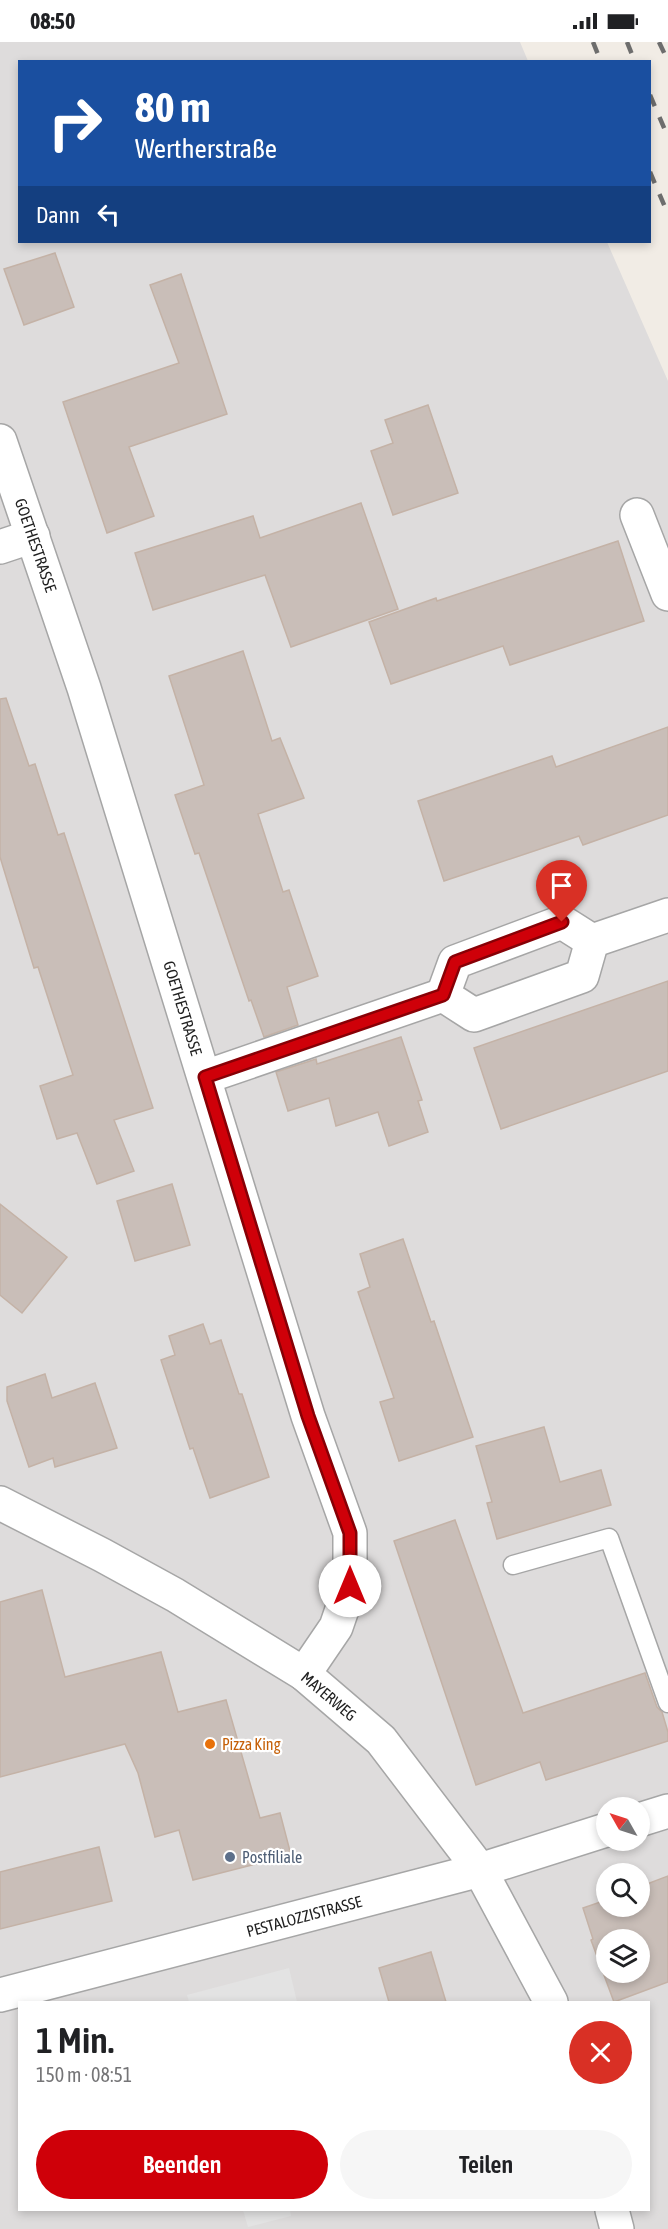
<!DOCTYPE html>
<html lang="de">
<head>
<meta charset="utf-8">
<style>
	body { margin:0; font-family:"Asap Condensed",sans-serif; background:#f6f6f6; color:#202124; height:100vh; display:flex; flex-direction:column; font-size:22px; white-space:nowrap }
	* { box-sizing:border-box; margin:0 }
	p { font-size:20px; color:#757577 }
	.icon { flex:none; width:33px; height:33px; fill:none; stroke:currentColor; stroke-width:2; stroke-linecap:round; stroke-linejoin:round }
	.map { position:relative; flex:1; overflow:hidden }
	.drawer { position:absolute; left:18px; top:1959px; width:632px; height:210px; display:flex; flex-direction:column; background:#fff; border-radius:0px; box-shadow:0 3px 9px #0003 }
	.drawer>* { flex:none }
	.banner { position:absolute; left:18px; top:18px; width:633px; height:183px; border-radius:0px; box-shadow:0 3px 9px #0003; background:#1a4fa0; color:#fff; overflow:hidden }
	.needle { width:39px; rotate:309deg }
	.buttons { position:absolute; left:596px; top:1755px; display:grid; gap:12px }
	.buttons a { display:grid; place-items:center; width:54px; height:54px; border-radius:50%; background:#fff; box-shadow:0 3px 9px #0003; font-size:30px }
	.pin { position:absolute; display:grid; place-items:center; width:51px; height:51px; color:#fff; margin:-62px -26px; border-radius:50% 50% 50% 0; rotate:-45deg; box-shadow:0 0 6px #0007 }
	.pin .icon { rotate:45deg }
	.me { position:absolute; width:66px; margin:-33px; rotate:0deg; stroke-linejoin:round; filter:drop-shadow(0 0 4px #0008) }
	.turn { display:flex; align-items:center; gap:21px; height:126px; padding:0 18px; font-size:27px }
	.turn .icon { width:78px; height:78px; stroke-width:2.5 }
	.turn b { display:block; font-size:42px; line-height:51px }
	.then { display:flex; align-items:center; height:57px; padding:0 18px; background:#0003; gap:12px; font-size:22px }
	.round { display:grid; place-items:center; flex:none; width:63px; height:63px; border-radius:32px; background:#f6f6f6 }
	.summary { display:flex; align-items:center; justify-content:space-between; height:102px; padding:0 18px }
	h1 { font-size:36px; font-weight:600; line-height:45px }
	.button { display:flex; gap:12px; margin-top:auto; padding:12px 18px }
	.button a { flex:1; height:69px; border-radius:36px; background:#cf0009; color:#fff; font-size:24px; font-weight:600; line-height:69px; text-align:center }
	.button a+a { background:#f6f6f6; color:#202124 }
	.status { display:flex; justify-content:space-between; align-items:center; height:42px; padding:0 30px; background:#fff; direction:ltr }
	.status svg { height:16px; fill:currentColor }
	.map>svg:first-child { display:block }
	.residential { fill:#dedcdc; fill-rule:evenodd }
	.parking { fill:#e3e3e3 }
	.building { fill:#c9beb8; stroke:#c4b2a6; stroke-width:1.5; fill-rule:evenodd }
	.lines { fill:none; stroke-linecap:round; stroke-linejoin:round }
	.service-casing { stroke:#a6a6a6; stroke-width:21 }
	.minor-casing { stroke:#a6a6a6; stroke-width:36 }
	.service { stroke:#fff; stroke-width:18 }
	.minor { stroke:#fff; stroke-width:33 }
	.rail { stroke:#6d6d6d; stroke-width:4.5; stroke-dasharray:12 12; stroke-linecap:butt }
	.route-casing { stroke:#870006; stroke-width:15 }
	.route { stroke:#cf0009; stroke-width:10 }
	.food-dot { fill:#e8710a; stroke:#fff; stroke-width:2 }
	.service-dot { fill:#5c6f8a; stroke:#fff; stroke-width:2 }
	.labels { text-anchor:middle; stroke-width:4.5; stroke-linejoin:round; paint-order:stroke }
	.street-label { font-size:16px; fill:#1f1f1f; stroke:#fff }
	.food-label { font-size:16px; fill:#c56008; stroke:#fff; text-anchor:start }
	.service-label { font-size:16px; fill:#4e5e75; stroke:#fff; text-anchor:start }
</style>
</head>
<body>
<div class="status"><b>08:50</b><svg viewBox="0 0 49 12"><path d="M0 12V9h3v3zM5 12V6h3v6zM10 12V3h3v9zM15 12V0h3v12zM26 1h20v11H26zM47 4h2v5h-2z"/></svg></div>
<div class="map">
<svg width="668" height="2187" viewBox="0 0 668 2187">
	<rect width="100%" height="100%" fill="#f1ece5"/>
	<path class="residential" d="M0,0h520l8,19 -508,1v180h587l61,139v1848h-668zM606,1766h33v32h-33zM606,1832h33v32h-33zM606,1898h33v32h-33zM20,1960h628v208h-628z"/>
	<g class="parking">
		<polygon points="289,1926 297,1960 189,1960 187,1953"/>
		<polygon points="243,2168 290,2168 291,2174 248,2185"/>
	</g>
	<g class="building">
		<polygon points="55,211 74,265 24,283 4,227"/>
		<polygon points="181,232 227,372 129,405 154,474 107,491 63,360 179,321 150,243"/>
		<polygon points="428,363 458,451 393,473 371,409 393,401 385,378"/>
		<polygon points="361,461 398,567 291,605 265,533 153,568 135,511 253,474 260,496"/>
		<polygon points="618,499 644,579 510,623 503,604 391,642 369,580 436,556 437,559"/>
		<polygon points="243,609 272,699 280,696 304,756 258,772 283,850 289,848 318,934 287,945 298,983 264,995 251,958 249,959 199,811 195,812 175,753 204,743 169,634"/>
		<polygon points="6,656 29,724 35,722 58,793 64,791 153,1066 114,1078 134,1129 97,1142 77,1091 57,1097 40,1044 73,1033 38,925 34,926 0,815 0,657"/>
		<polygon points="668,685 668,773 583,803 579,794 444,839 418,759 552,714 556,725"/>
		<polygon points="668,939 668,1029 501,1087 474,1006"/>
		<polygon points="401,995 422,1058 418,1059 428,1090 389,1104 378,1070 336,1084 329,1056 288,1069 276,1030 316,1017 317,1022"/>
		<polygon points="172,1142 190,1203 135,1219 117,1159"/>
		<polygon points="0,1162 67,1215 22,1271 0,1253"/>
		<polygon points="403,1197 431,1280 434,1279 473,1395 399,1419 380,1360 394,1356 358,1250 370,1245 360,1212"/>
		<polygon points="203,1282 210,1302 221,1298 239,1352 242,1352 269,1435 210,1456 193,1406 190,1407 161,1318 175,1313 169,1294"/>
		<polygon points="45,1332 52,1356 95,1341 117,1406 55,1425 53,1416 29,1425 7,1359 7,1345"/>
		<polygon points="544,1385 560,1440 601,1428 611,1463 497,1497 487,1461 492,1460 476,1404"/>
		<polygon points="455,1478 523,1671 645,1631 657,1665 662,1670 668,1690 668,1699 546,1738 540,1720 476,1743 394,1499"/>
		<polygon points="42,1548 65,1635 161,1610 178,1670 226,1658 260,1776 280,1771 291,1813 193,1838 179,1788 155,1795 138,1731 125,1702 0,1735 0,1560"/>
		<polygon points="99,1805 112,1859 0,1887 0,1830"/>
		<path d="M668,1834v106l-54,20 -23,-62 2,-1 -10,-31 23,-8v6h33v-19zM606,1898h33v32h-33z"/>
		<polygon points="431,1910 446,1960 389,1960 379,1926"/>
	</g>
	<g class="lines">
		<defs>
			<polyline id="service" points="513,1523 609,1496 668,1661"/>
			<g id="minor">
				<polyline points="0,399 84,646 308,1374 350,1491 350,1544 336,1585 304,1632"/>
				<polyline points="637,473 668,552"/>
				<polyline points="0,505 33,494"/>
				<polyline points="443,953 455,920 562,880 592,899"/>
				<polyline points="205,1035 443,953 474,973 582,934 592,899 668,873"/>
				<polyline points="0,1461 102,1513 175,1553 304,1632 381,1698 480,1828 551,1960"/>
				<polyline points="639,1778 668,1769"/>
				<polyline points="0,1953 480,1828 606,1788"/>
				<polyline points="612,2168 617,2187"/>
			</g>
		</defs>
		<use href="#service" class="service-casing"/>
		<use href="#minor" class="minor-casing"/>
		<use href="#service" class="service"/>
		<use href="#minor" class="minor"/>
		<g class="rail">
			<polyline points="593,0 601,20"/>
			<polyline points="627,0 635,20"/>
			<polyline points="659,0 668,19"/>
			<polyline points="650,53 668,95"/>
			<polyline points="650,130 668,172"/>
		</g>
	</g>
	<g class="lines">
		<defs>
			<polyline id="route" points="350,1544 350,1491 308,1374 205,1035 443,953 455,920 562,880"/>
		</defs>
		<use href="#route" class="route-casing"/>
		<use href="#route" class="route"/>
	</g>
	<circle class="food-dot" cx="210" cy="1702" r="6"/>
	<circle class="service-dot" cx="230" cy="1815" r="6"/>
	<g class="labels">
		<g class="street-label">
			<text transform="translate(36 503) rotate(71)" y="6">GOETHESTRASSE</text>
			<text transform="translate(183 966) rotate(73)" y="6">GOETHESTRASSE</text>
			<text transform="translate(329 1654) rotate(40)" y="6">MAYERWEG</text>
			<text transform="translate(304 1874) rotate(-15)" y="6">PESTALOZZISTRASSE</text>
		</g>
		<g class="food-label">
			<text x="222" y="1708">Pizza King</text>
		</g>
		<g class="service-label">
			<text x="242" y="1821">Postfiliale</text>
		</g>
	</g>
</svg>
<div class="buttons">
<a><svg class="needle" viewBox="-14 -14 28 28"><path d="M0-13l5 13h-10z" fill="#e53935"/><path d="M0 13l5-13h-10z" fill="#757577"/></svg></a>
<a><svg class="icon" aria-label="search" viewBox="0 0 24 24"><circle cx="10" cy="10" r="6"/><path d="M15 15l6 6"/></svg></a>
<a><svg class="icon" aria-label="layers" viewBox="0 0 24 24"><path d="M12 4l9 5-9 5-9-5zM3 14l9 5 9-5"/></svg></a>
</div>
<div class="pin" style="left:562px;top:880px;background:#d93025"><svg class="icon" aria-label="arrive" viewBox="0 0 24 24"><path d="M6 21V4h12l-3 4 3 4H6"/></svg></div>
<svg class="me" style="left:350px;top:1544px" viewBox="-20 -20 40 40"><circle r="19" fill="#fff"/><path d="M0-13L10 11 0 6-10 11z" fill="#cf0009"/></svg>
<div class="banner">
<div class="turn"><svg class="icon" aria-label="right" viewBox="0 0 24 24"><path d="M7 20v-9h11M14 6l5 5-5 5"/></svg><div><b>80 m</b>Wertherstraße</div></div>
<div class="then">Dann<svg class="icon" aria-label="left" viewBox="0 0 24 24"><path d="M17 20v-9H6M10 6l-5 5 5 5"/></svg></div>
</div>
<section class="drawer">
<div class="summary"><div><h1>1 Min.</h1><p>150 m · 08:51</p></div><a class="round" style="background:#d93025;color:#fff"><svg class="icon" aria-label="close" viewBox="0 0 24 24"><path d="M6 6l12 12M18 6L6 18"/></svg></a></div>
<div class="button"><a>Beenden</a><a>Teilen</a></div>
</section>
</div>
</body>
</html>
